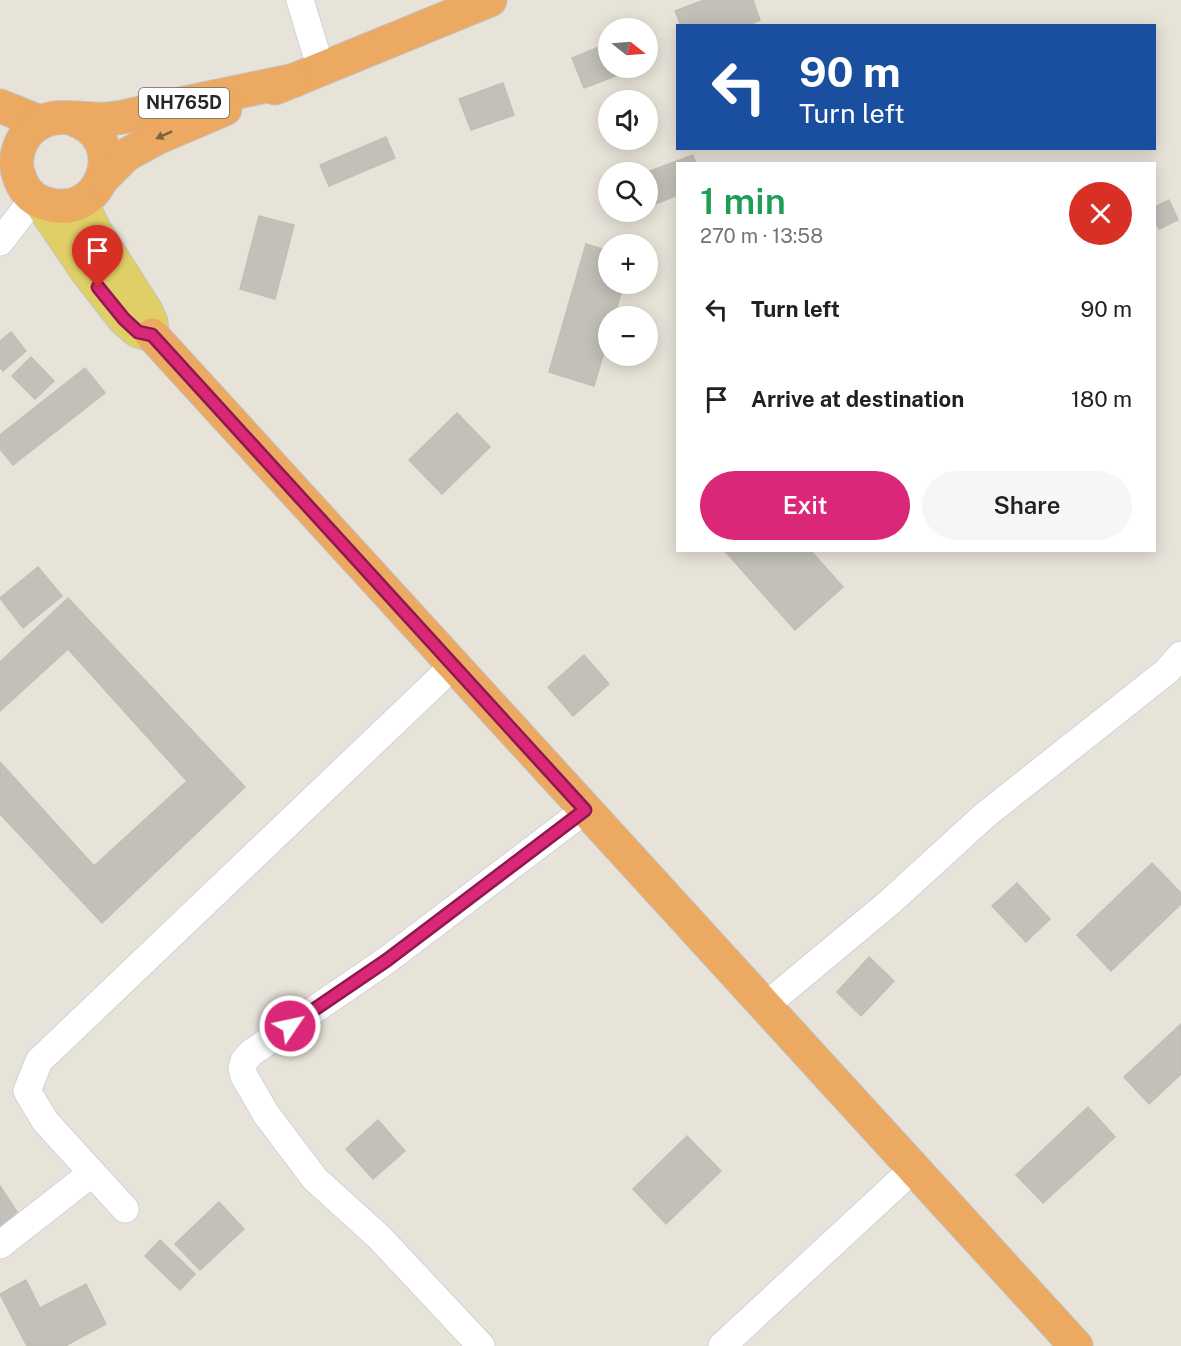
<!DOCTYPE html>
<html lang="en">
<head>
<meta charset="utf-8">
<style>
	body { margin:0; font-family:"Public Sans",sans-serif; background:#f6f6f6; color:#202124; height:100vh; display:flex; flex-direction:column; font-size:22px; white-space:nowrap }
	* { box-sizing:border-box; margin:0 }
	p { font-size:20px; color:#757577 }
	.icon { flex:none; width:33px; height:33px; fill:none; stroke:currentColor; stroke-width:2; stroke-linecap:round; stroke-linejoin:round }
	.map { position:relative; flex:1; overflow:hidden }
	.drawer { position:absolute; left:676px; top:162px; width:480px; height:390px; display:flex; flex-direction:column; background:#fff; border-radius:0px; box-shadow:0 3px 15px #0003 }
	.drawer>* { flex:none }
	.top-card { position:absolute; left:676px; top:24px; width:480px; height:126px; border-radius:0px; box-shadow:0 3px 15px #0003; background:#1a4fa0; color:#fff; overflow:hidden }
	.needle { width:39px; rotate:107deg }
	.controls { position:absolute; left:598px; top:18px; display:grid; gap:12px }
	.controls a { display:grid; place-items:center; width:60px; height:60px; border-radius:50%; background:#fff; box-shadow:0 3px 15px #0003; font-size:30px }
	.pin { position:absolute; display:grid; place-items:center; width:51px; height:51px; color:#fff; margin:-62px -26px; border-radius:50% 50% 50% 0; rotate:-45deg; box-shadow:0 0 6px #0007 }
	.pin .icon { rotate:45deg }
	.me { position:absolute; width:66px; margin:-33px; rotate:56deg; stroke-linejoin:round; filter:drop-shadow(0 0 4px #0008) }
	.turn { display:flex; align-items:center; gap:21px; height:126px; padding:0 24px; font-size:27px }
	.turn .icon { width:78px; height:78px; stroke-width:2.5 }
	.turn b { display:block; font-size:42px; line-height:51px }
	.round { display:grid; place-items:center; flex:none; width:63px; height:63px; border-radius:32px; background:#f6f6f6 }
	.overview { display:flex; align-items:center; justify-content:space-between; height:102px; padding:0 24px }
	h1 { font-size:36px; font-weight:600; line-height:45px; color:#1e9e55 }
	.action { display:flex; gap:12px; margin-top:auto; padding:12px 24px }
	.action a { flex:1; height:69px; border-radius:36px; background:#db2777; color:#fff; font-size:24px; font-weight:600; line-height:69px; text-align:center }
	.action a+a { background:#f6f6f6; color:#202124 }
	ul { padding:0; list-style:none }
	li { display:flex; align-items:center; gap:18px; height:90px; padding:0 24px }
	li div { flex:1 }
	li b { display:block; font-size:22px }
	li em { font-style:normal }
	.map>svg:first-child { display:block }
	.building { fill:#c3bfb9; stroke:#c3bfb4; stroke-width:1.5 }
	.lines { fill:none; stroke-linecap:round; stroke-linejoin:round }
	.street-casing { stroke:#cfd1de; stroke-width:29 }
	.primary-casing { stroke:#c3c3c3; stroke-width:35 }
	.highway-casing { stroke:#c3c3c3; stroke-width:35 }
	.street { stroke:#fff; stroke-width:27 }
	.primary { stroke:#e0ce66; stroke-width:33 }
	.highway { stroke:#eba961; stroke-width:33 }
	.oneway { fill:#7f6241 }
	.route-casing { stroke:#8e194d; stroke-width:15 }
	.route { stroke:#db2777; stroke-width:10 }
	.labels { text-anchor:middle; stroke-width:6; stroke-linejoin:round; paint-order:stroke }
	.shield { fill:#fff; stroke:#686868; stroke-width:1.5 }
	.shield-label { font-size:18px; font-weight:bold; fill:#272727 }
</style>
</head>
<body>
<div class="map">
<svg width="1181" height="1346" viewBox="0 0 1181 1346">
	<rect width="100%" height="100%" fill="#e8e3d9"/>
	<g class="building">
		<polygon points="704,0 753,0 760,20 746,26 681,26 675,11"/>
		<polygon points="609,43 609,68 636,68 584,88 572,58"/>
		<polygon points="503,83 514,115 471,130 459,99"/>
		<polygon points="386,137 395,158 329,186 320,165"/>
		<polygon points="693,155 696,164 678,164 678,195 648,207 647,172"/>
		<polygon points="1169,200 1178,220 1159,229 1155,221 1155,207"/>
		<polygon points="259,216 294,225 275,299 240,289"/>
		<polygon points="586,244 609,251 609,284 624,284 614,316 609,316 609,335 594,386 549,372"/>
		<polygon points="11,332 26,351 3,371 0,367 0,341"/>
		<polygon points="31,357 54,381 35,399 12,376"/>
		<polygon points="85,368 105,393 13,465 0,449 0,435"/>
		<polygon points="457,413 490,447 442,494 409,460"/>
		<polygon points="724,550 810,550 843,587 795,630"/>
		<polygon points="38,567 62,596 23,628 0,598"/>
		<polygon points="68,598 245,787 102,923 0,814 0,762 94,866 187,781 68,649 0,711 0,662"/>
		<polygon points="584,655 609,684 573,716 548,687"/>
		<polygon points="1152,863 1181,893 1181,904 1111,971 1077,935"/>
		<polygon points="1017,883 1050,919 1026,942 992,906"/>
		<polygon points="869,957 894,981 861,1016 837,992"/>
		<polygon points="1181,1024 1181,1074 1149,1104 1124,1077"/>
		<polygon points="1088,1107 1115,1137 1043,1203 1016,1175"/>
		<polygon points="378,1120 405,1151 373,1179 346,1149"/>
		<polygon points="687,1136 721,1171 666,1224 633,1189"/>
		<polygon points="0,1186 21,1218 0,1232"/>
		<polygon points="219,1202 244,1229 200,1270 175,1244"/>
		<polygon points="160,1240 195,1274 180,1290 145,1256"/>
		<polygon points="26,1280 40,1308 86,1284 106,1324 65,1346 27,1346 0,1294"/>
	</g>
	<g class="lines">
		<defs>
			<g id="street">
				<polyline points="300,0 321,69"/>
				<polyline points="0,242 34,198"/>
				<polyline points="764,1007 890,902 984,816 1167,671 1181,655"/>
				<polyline points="125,1209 45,1121 27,1091 39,1061 453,666"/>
				<polyline points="0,1245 92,1173"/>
				<polyline points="481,1346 379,1237 315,1179 266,1114 244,1076 242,1068 244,1061 251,1053 387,960 585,810"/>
				<polyline points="722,1346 913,1169"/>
			</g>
			<polyline id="primary" points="40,202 86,270 124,319 138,331 152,335 151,322 146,311 95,231 81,202"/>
			<g id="highway">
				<polyline points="275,88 490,0"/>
				<polyline points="0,106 40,122"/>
				<path d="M72,119c60,18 31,105 -28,84 -14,-4 -22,-16 -26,-30 -5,-18 4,-41 22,-50 19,-11 46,-2 67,-4 19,-1 40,-8 58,-12 44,-9 87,-18 130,-27"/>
				<polyline points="103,178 126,155 157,138 225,109"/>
				<polyline points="152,335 1076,1346"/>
			</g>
		</defs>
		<use href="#street" class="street-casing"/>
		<use href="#primary" class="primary-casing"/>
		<use href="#highway" class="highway-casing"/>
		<use href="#street" class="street"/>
		<use href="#primary" class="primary"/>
		<use href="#highway" class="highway"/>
	</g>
	<defs><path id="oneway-solid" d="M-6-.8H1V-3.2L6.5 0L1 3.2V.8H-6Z" transform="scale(1.5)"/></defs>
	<use class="oneway" href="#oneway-solid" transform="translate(164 135) rotate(156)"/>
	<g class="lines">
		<defs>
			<polyline id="route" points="98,287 124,319 138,332 152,335 585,810 387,960 290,1026"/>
		</defs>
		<use href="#route" class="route-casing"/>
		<use href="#route" class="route"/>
	</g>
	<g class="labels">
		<rect class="shield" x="139" y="88" width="90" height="30" rx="4.5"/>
		<g class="shield-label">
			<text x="184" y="109">NH765D</text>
		</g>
	</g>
</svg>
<div class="controls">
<a><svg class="needle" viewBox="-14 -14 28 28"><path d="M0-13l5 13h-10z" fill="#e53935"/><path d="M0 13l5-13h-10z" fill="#757577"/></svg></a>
<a><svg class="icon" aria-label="sound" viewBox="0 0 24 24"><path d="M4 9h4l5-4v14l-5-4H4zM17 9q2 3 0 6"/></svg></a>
<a><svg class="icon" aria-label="search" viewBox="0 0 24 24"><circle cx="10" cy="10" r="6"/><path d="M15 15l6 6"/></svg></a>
<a>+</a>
<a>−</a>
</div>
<div class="pin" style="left:98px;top:287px;background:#d93025"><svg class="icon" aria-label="arrive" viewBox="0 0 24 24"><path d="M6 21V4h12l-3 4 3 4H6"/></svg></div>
<svg class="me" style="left:290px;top:1026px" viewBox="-20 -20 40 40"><circle r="17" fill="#db2777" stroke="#fff" stroke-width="3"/><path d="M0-11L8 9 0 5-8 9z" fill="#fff"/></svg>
<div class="top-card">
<div class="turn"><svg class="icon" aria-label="left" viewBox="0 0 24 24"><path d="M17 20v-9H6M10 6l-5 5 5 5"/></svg><div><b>90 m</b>Turn left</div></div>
</div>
<section class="drawer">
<div class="overview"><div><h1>1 min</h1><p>270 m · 13:58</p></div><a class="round" style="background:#d93025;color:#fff"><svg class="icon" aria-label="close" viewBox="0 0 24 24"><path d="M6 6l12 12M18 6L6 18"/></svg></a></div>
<ul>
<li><svg class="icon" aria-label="left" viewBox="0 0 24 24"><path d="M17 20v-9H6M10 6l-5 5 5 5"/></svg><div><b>Turn left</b></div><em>90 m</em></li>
<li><svg class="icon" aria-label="arrive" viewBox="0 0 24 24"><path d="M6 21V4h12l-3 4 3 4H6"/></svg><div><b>Arrive at destination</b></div><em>180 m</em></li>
</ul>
<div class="action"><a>Exit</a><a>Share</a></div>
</section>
</div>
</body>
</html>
